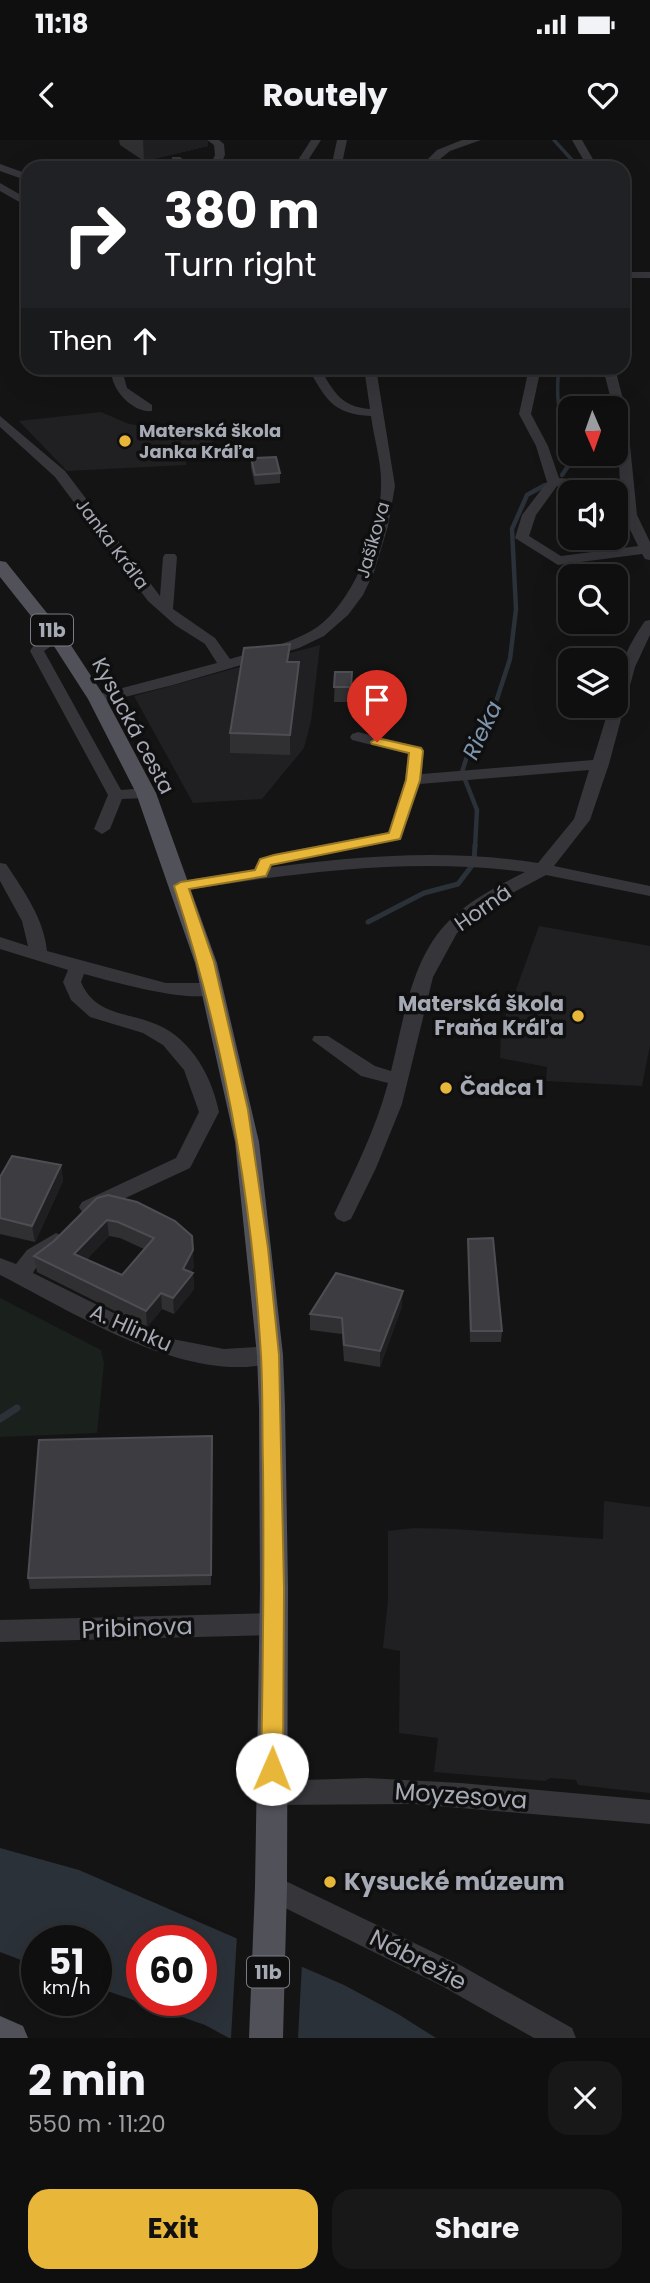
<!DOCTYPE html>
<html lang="en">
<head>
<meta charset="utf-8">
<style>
	body { margin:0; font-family:Poppins,sans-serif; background:#181819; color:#f1f3f6; height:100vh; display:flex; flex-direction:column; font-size:26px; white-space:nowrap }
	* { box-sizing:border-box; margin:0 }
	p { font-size:23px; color:#9b9c9f }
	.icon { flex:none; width:38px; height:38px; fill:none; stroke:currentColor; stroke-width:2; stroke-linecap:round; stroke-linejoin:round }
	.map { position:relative; height:1898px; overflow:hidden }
	.side { display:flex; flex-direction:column; background:#0f0f10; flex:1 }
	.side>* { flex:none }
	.banner { position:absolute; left:21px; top:21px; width:609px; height:214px; border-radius:21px; box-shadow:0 7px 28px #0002,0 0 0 2px #2f2f30; background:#202124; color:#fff; overflow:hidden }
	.needle { width:46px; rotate:178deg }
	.buttons { position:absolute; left:558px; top:256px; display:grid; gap:14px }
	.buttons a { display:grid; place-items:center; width:70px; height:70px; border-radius:14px; background:#0f0f10; box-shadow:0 7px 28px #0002,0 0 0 2px #2f2f30; font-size:35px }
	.speed { position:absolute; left:21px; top:1785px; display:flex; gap:14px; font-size:35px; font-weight:700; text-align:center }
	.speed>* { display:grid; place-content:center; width:91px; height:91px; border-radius:50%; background:#0f0f10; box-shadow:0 7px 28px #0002,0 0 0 2px #2f2f30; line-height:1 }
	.speed small { font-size:18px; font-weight:400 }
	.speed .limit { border:10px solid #d22; background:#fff; color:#111 }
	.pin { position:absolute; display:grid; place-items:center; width:60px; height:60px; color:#fff; margin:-72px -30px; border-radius:50% 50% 50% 0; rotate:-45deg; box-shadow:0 0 7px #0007 }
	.pin .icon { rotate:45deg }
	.me { position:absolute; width:77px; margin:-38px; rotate:1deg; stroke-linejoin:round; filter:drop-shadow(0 0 5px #0008) }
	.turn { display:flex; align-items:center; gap:24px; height:147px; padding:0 28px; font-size:32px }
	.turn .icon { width:91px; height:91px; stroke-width:2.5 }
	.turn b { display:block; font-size:49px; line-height:60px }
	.then { display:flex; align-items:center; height:66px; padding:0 28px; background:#0003; gap:14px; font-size:26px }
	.round { display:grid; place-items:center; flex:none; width:74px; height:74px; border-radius:21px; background:#181819 }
	.overview { display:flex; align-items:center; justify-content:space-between; height:119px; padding:0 28px }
	h1 { font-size:42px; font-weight:700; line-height:52px }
	.action { display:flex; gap:14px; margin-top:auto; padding:14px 28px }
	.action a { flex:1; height:80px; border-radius:21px; background:#e8b739; color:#111; font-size:28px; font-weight:700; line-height:80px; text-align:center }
	.action a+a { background:#181819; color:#f1f3f6 }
	.status { display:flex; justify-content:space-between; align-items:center; height:49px; padding:0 35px; background:#0f0f10; direction:ltr }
	.status svg { height:19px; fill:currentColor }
	header { display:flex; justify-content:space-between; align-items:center; height:91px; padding:0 28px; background:#0f0f10; font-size:32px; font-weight:700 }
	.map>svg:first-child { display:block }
	.built { fill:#202022 }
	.green { fill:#1a201b }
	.water { fill:#2b3138; fill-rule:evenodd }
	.pier { fill:#141415 }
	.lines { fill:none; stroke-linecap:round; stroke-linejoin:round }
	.stream-far3 { stroke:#2b3138; stroke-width:3.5 }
	.stream-far2 { stroke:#2b3138; stroke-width:4.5 }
	.stream-far1 { stroke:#2b3138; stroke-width:5 }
	.stream { stroke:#2b3138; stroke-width:7 }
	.minor { fill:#35353a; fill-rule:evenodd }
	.major { fill:#515259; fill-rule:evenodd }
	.wall { fill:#303033; fill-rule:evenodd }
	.shaded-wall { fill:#1f1f21 }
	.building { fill:#3d3d41; stroke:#4d4e53; stroke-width:2; fill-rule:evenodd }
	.route { fill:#e8b739; stroke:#977725; stroke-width:2 }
	.poi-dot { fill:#e8b739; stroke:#0f0f10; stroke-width:2.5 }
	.labels { text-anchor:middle; stroke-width:7; stroke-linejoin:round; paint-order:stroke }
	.far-poi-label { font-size:18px; font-weight:bold; fill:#a6aab5; stroke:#0f0f10; text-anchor:start }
	.far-street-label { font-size:18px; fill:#a6aab5; stroke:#0f0f10 }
	.shield { fill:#0f0f10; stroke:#797c84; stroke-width:2 }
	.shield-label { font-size:19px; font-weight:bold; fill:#a6aab5 }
	.street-label { font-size:21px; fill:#a6aab5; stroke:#0f0f10 }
	.poi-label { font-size:21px; font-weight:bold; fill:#a6aab5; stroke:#0f0f10; text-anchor:end }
	.water-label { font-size:23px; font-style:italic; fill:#7e95ae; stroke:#0f0f10 }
	.near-street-label { font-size:24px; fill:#a6aab5; stroke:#0f0f10 }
	.near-poi-label { font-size:24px; font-weight:bold; fill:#a6aab5; stroke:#0f0f10; text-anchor:start }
</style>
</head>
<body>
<div class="status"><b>11:18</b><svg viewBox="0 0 49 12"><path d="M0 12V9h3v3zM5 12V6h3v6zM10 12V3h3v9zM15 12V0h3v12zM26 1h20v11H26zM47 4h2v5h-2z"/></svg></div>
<header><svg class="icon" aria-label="back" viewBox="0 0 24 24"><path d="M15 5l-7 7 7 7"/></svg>Routely<svg class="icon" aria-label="heart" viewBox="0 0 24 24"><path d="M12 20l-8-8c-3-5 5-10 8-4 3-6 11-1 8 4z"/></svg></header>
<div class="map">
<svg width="650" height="1898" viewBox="0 0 650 1898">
	<rect width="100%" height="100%" fill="#141415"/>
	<g class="built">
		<polygon points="101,272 129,284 211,294 214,308 186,315 186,325 67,331 19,281"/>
		<polygon points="320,505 311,581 304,608 262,659 193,663 134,556"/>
		<polygon points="539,786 650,806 650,905 642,946 546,941 547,927 500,918 501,894 510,858 513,858"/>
		<polygon points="604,1361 650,1367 650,1653 578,1645 576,1640 550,1638 545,1641 434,1632 438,1598 399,1593 400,1511 383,1508 388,1460 388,1391 415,1388 454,1389 603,1399"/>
	</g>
	<polygon class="green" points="0,1158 101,1210 104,1223 97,1293 0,1297"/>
	<path class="water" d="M0,1708l79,22 265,115 54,29 38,24h-207l-24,-13 -109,-38v-46h-59v25l-37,-14zM142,1801h59v59h-59z"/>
	<polygon class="pier" points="237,1795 302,1823 298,1898 231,1898"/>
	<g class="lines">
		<g class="stream-far3">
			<polyline points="554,0 572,20 575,28"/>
			<path d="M559,228c-3,25 -2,48 11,70"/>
		</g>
		<g class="stream-far2">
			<polyline points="562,335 577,313"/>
			<polyline points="475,707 477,670 462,632 469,610 495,565 510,519 516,469 512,389 527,355 545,345"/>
		</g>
		<polyline class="stream-far1" points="368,782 424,753 458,744 474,723 475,705"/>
		<polyline class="stream" points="0,1279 17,1268"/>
		<g class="minor">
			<polygon points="207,0 219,0 224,4 225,15 219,28 209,28 215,15 214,5"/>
			<polygon points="311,0 321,0 303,28 293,28"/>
			<polygon points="337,0 347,0 341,28 331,28"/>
			<polygon points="462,0 481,0 450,11 429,28 419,28 437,10"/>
			<polygon points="572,0 582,0 594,21 594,28 584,28 584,21"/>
			<polygon points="172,17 180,17 196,28 184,28 172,21"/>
			<polygon points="0,24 28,34 28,41 0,31"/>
			<polygon points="147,24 154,28 143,28"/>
			<polygon points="0,43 28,59 28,67 0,51"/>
			<rect x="623" y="132" width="27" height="6"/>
			<path d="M116,228h12l-4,9 3,11 25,17v6c-18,2 -37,-18 -40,-34z"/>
			<path d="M308,228h12c13,23 21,39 50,41l-6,-41h12l19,118 -7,40 -14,46 -11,23 -15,20 -24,21 -25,12 -126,37 -76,19 -5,-2 -3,-3 3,-3 125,-33 -12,-19 -30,-19 -27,-24 -93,-124 -55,-50v-11l65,55 95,125 3,-39 2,-3h10l2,3 -4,52 42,29 15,21c27,-8 56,-14 81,-28 41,-23 70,-100 70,-145 1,-23 -7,-47 -10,-70 -39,-2 -45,-17 -63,-48z"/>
			<path d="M529,228h12l-10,46 17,32 11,32 61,5 -4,-75h-3l-10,-40h12l12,47 10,100 13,27v18l-5,-1 -3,-5 -84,11 -43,-27 7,-23 25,-33 -11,-36 -17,-32zM557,346l64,6 2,23 15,31 -77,10 -32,-20 7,-21z"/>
			<path d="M650,480v15l-15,32 -26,97 -19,56 -36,46 96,20v10l-104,-21 -45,24 -44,34 -24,44 -31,127 -26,64 -25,51 -7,3 -7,-3 -3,-5c20,-42 42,-85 54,-131l-27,-7 -49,-36 2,-4h14l47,30 16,5c12,-47 19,-108 54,-146 21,-23 53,-39 80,-53 -114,-15 -231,1 -344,19l-9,-5 9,-5c117,-19 240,-37 357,-18l36,-44 15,-49 -169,14 -19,56 -126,24 -9,-5 9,-5 113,-22 17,-52 3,-26 -56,-14 -2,-3 2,-3 6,-2 64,16 2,3 -2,23 171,-14 17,-55h6c0,-33 10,-57 29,-84z"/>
			<polygon points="57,493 64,497 44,511 121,650 146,648 154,653 146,658 122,659 110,689 102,694 94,689 108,655 30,511 35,503"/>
			<path d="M0,723l6,1c18,27 38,55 41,87l119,32h47l9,6c-15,21 -114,-9 -138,-15l-3,8c14,34 48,30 77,43 34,15 54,52 61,87l-29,56 -101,47 -7,-3 -3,-5 3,-5 94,-44 23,-46 -15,-42 -21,-25 -20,-12 -53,-16 -19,-17 -8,-18 5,-12 -68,-21v-12l28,9 -6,-25 -22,-40z"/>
			<path d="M56,1093l7,3 3,5c-7,14 -26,17 -33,32l129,64 62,12 46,-3 8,3 3,6 -3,6c-86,28 -203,-48 -278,-86v-17l16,6 11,-14z"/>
			<polygon points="274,1473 283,1476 286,1484 283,1492 274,1495 0,1502 0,1480"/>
			<polygon points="367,1638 461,1643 650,1660 650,1684 414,1664 272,1665 263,1662 259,1653 263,1644 272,1641"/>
			<polygon points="271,1734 460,1825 572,1888 576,1898 534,1898 440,1845 261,1756 257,1747 261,1738"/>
		</g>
		<g class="major">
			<polygon points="0,421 6,422 63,493 106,559 156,653 217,823 259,1002 283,1215 285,1267 288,1448 287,1747 283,1898 249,1898 255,1747 260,1448 259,1267 257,1215 235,1002 195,823 136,653 88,559 50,500 0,437"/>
			<polygon points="0,1876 23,1886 28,1898 0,1898"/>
		</g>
	</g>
	<g class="wall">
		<polygon points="119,0 208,0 208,6 144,21 120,5"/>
		<polygon points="251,318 280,333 280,343 255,345 251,328"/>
		<polygon points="335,532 352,532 351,562 334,562"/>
		<polygon points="299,541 290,615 230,613 230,593"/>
		<polygon points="61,1025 63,1041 35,1102 0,1094 0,1037"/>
		<path d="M97,1058l97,68 -3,6 2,1 1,16 -20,25 -12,-5 -15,18 -110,-55 -3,-16 20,-15zM109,1096l11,2 24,11 -22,26 -36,-15z"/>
		<polygon points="468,1099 502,1191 501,1202 470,1202 468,1110"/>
		<polygon points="402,1166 380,1227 344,1221 342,1194 310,1190 310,1174"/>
		<polygon points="212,1296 211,1445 30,1449 28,1438"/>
	</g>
	<g class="shaded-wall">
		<polygon points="143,0 208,0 208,6 144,21"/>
		<polygon points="290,504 290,523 287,522"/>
		<polygon points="299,522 299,541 290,615 290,595"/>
		<polygon points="61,1025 63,1041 35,1102 32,1086"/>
		<polygon points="107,1080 109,1096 76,1130 74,1114"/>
		<polygon points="192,1096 194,1126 186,1142 193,1133 194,1149 174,1174 173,1158 183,1129"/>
		<polygon points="403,1151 402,1166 380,1227 380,1211"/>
		<polygon points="161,1153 162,1169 147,1187 146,1171"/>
		<polygon points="212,1296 213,1307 211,1445 211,1435"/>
	</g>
	<g class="building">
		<polygon points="276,317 280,333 255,335 251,318"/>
		<polygon points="290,504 287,522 299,522 290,595 230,593 244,508"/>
		<polygon points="335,532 352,532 351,547 334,547"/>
		<polygon points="12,1016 61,1025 32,1086 0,1078 0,1037"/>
		<path d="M108,1055l29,7 38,19 17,15 1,14 -10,19 10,4 -20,25 -12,-5 -15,18 -112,-55 20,-15 43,-43zM107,1080l11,2 36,16 -32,37 -48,-21z"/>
		<polygon points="493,1098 502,1191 471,1191 468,1099"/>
		<polygon points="336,1133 403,1151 380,1211 344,1205 342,1178 310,1174"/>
		<polygon points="212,1296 211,1435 28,1438 39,1300"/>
	</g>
	<path class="route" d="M377,598l44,10 2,3 -3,29 -20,59 -124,25 -5,1 -5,11 -77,13 25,73 34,148 20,138 11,107 5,233 -1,181 -3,7 -8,3 -8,-3 -3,-7c2,-101 3,-202 2,-303 -1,-37 0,-74 -2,-111 -9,-159 -38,-318 -87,-469l7,-4 74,-12 5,-11 14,-4 115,-22 17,-53 3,-27 -37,-9 -1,-2z"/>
	<g class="poi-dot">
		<circle cx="125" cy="301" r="7"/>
		<circle cx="578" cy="876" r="7"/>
		<circle cx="446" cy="948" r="7"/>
		<circle cx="330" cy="1742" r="7"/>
	</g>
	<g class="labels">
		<g class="far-poi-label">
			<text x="139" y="297">Materská škola<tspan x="139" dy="21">Janka Kráľa</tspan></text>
		</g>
		<g class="far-street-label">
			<text transform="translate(373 400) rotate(-74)" y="6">Jašíkova</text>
			<text transform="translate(112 404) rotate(53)" y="6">Janka Kráľa</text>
		</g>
		<g class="shield">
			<rect x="31" y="474.5" width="42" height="31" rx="5"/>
			<rect x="247" y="1816.5" width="42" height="31" rx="5"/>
		</g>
		<g class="shield-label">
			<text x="52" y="497">11b</text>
			<text x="268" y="1839">11b</text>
		</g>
		<g class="street-label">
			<text transform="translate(133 586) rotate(62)" y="7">Kysucká cesta</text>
			<text transform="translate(483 768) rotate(-35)" y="7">Horná</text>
			<text transform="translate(131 1188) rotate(24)" y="7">A. Hlinku</text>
		</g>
		<g class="poi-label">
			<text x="564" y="871">Materská škola<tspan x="564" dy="24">Fraňa Kráľa</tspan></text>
			<text x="460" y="955" text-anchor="start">Čadca 1</text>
		</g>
		<g class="water-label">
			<text transform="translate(482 590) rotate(-65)" y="8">Rieka</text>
		</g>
		<g class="near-street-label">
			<text transform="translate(137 1488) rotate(-2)" y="8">Pribinova</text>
			<text transform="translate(461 1656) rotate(4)" y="8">Moyzesova</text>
			<text transform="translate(418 1820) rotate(27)" y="8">Nábrežie</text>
		</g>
		<g class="near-poi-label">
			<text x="344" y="1750">Kysucké múzeum</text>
		</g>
	</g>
</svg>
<div class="buttons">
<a><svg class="needle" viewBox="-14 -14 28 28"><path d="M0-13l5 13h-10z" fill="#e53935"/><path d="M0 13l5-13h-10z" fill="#9b9c9f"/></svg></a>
<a><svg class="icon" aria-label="sound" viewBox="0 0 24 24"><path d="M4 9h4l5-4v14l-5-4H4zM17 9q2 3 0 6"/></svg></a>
<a><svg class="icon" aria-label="search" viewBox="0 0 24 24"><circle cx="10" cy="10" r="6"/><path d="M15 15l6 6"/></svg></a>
<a><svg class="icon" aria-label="layers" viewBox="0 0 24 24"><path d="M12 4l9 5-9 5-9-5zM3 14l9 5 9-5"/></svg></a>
</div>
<div class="speed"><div>51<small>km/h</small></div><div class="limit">60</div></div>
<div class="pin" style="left:377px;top:602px;background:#d93025"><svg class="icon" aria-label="arrive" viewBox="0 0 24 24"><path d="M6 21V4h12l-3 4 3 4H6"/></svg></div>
<svg class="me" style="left:272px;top:1629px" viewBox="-20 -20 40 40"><circle r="19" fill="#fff"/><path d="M0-13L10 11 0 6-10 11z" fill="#e8b739"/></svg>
<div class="banner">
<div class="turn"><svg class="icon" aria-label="right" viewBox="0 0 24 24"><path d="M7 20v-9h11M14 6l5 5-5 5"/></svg><div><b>380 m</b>Turn right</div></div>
<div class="then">Then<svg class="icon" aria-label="ahead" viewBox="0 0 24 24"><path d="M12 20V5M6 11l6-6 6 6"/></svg></div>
</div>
</div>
<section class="side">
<div class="overview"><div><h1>2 min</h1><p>550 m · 11:20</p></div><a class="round"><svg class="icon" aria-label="close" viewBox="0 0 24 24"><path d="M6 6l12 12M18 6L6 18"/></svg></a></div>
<div class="action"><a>Exit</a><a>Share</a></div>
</section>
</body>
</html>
